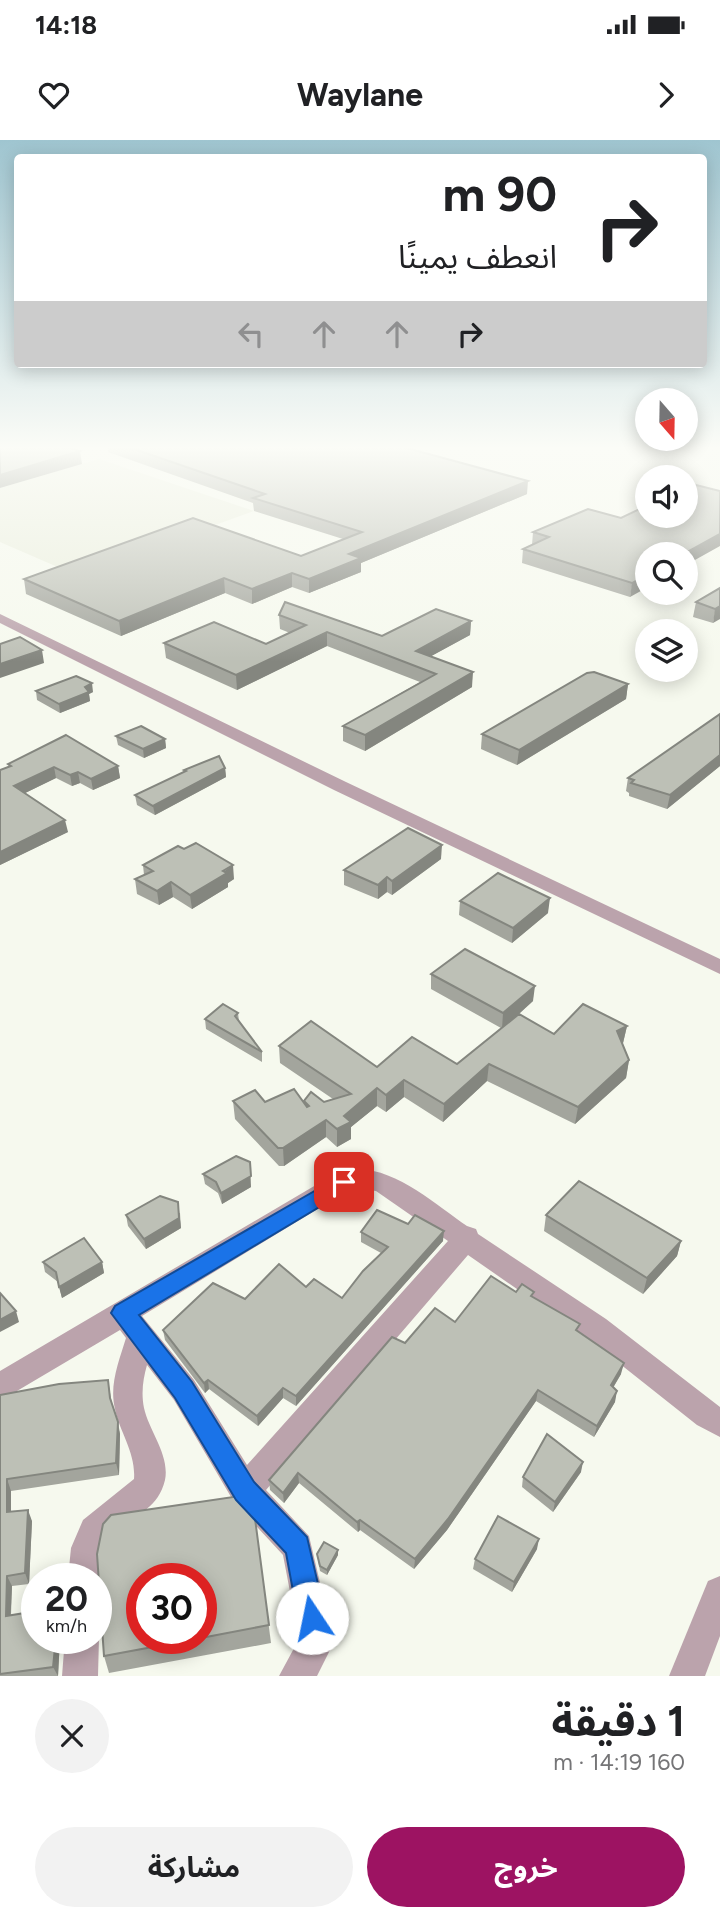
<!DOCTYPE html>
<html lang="ar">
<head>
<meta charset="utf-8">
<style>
	body { margin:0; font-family:Figtree,"Noto Sans Arabic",sans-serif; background:#f2f2f2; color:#202124; direction:rtl; height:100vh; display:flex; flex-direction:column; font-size:26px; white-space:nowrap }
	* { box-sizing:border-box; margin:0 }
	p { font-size:23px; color:#757577 }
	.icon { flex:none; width:38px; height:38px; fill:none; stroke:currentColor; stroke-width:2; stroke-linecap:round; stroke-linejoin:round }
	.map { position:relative; height:1536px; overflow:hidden; direction:ltr }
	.side { display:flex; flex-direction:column; background:#fff; flex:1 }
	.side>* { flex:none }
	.guide { position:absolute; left:14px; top:14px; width:693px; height:214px; border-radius:7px; box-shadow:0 4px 18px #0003; direction:rtl; background:#fff; color:#202124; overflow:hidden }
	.needle { width:46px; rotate:160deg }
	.controls { position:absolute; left:635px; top:248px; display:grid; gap:14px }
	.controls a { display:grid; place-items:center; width:63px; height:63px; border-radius:50%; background:#fff; box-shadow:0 4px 18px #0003; font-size:35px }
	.speed { position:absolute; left:21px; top:1423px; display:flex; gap:14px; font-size:35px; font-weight:700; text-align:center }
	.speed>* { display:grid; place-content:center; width:91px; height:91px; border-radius:50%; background:#fff; box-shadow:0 4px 18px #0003; line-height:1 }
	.speed small { font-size:18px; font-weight:400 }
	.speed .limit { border:10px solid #d22; background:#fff; color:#111 }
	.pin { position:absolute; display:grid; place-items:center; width:60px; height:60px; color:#fff; margin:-30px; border-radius:14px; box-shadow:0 4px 10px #0006 }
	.me { position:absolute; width:77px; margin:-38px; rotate:349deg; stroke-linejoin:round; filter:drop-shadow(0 0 5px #0008) }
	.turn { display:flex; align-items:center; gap:24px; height:147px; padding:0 35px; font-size:32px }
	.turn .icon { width:91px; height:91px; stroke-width:2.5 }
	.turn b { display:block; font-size:49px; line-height:60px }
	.lanes { display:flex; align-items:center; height:66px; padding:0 35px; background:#0003; justify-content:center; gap:35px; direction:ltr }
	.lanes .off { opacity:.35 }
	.round { display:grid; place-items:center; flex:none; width:74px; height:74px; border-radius:37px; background:#f2f2f2 }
	.head { display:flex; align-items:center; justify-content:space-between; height:119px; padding:0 35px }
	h1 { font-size:42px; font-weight:700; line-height:52px }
	.action { display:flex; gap:14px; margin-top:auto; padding:14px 35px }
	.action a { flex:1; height:80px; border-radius:42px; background:#9d1362; color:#fff; font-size:28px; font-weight:700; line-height:80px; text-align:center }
	.action a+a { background:#f2f2f2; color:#202124 }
	.status { display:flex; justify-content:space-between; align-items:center; height:49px; padding:0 35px; background:#fff; direction:ltr }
	.status svg { height:19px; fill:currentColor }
	header { display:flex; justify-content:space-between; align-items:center; height:91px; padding:0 35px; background:#fff; font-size:32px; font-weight:700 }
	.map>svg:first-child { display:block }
	.built { fill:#eaeedd }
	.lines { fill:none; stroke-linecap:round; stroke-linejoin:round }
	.street { fill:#bba3ac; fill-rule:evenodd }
	.wall { fill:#a3a59d }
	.shaded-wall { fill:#84867f }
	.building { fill:#bdc0b6; stroke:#84867f; stroke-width:2 }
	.route { fill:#1a73e8; stroke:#114b97; stroke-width:2 }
</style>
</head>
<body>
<div class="status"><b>14:18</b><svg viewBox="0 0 49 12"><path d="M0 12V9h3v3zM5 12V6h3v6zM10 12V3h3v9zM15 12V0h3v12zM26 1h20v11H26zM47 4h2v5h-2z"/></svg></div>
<header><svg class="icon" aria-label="forward" viewBox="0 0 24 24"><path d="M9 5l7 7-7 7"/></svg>Waylane<svg class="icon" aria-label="heart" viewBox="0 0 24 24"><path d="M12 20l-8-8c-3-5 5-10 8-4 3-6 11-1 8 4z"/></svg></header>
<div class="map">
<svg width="720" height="1536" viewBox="0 0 720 1536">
	<rect width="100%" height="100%" fill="#f6f9ee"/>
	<polygon class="built" points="99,319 254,371 76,435 0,402 0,348"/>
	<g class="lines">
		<g class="street">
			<polygon points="0,474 346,642 720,819 720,834 334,650 0,483"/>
			<path d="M350,1030c40,-7 86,35 117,56l9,3 2,5 128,85 114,88v30l-23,-12 -111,-88 -118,-82 -202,235 43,46 25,106 -17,34h-38l20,-37 -16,-84 -49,-53 -60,-102 -27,-35c-4,14 -6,28 -3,43 5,23 26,47 21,72 -9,37 -41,35 -59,61 -8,13 -4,33 -10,47v-10h-28l3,-30 12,-28 51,-41c2,-26 -14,-46 -19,-70 -6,-24 4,-48 11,-71l-6,-8 -120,71v-30l321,-189zM363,1049l13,2 72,50 -201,224 -53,-85 -52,-64 197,-120 12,-6z"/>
			<polygon points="720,1436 720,1496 705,1536 669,1536 708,1441"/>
			<polygon points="96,1491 99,1498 98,1536 62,1536 65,1498 96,1498"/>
		</g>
	</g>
	<g class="wall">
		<polygon points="108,307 403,307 527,354 361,423 361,432 309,453 292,447 252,464 225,453 121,496 26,454 24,439 301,416 343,399 254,371 253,363 108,312"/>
		<polygon points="648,365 630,457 522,423 523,409 532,405 533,392 621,378"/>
		<polygon points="720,448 713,483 693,477 696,462"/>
		<polygon points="279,475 382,496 471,481 470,495 431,516 472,547 365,611 343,601 343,586 420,542 327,506 237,550 166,518 164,503 266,504 290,493 280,489"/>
		<polygon points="628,544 626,559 517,625 481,609 482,594"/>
		<polygon points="36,551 93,552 89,554 90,561 60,573 37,560"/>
		<polygon points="720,574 720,626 667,669 629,656 629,653 626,651 628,638"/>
		<polygon points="116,596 165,599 166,608 144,618 118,605"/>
		<polygon points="8,624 118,626 120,638 93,650 80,643 72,646 56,638 25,653 68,692 0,725 0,630 9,626"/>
		<polygon points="225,628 226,637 155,675 137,665 135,655 184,632 184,630"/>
		<polygon points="441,719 392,755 387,752 378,759 344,745 344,730"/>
		<polygon points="143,725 234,739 228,743 228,747 192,769 173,757 159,765 137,754 135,739 144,735"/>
		<polygon points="460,761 548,773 512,803 459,775"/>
		<polygon points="431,834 533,861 519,874 554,894 627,886 623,903 622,904 629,920 626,938 575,984 487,941 443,982 404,957 386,972 377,966 351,987 351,999 337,1007 326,997 284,1026 279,1026 235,979 233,961 304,962 304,961 324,962 333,959 280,923 279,906 377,927 457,924 501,888 431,849"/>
		<polygon points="238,873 239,881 262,912 262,922 206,889 205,879"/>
		<polygon points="203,1034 251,1047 222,1064 218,1053 205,1044"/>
		<polygon points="180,1073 181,1088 146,1109 128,1086 126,1075"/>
		<polygon points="546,1075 681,1101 677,1116 643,1154 544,1091"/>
		<polygon points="361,1092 443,1101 296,1266 283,1258 258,1286 209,1249 205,1253 165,1200 163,1190 245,1159 306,1147 342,1158 381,1113 361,1102"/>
		<polygon points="43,1122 102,1122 104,1133 62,1158 58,1142 45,1132"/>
		<polygon points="516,1152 533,1157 578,1191 621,1234 613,1248 615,1262 594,1297 536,1261 447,1390 414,1429 360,1390 358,1392 299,1343 284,1363 270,1350 269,1340 405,1203 455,1182"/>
		<polygon points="108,1240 112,1265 120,1294 119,1335 11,1351 11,1372 32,1381 29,1444 12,1446 11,1475 60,1498 58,1536 0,1536 0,1255"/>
		<polygon points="581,1332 553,1372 522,1347 523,1337"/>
		<polygon points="254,1371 271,1503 109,1533 104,1516"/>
		<polygon points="537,1409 512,1452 473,1429 475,1419"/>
		<polygon points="338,1410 338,1415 327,1435 320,1431 317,1414"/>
	</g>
	<g class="shaded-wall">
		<polygon points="80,311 82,324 0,348 0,335"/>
		<polygon points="528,341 527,354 361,423 361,432 309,453 309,439 349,414"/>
		<polygon points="720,394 720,406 686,425 686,415 682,415"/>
		<polygon points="292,433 292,447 252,464 252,449"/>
		<polygon points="648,434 648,447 630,457 632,443"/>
		<polygon points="224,438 225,453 121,496 119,481"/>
		<polygon points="720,466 720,479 713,483 715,469"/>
		<polygon points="471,481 470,495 415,525 416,511"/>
		<polygon points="327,492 327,506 237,550 236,535"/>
		<polygon points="42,510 44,523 0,538 0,524"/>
		<polygon points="473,532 472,547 365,611 365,595"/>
		<polygon points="92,543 93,552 89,554 90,561 60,573 59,564"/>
		<polygon points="628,544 626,559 517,625 519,610"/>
		<polygon points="165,599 166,608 144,618 143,609"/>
		<polygon points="720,615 720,626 667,669 670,655"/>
		<polygon points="118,626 120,638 93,650 91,639"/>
		<polygon points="54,627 56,638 17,657 14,646"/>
		<polygon points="225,628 226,637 155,675 153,666"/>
		<polygon points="78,632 80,643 72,646 70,635"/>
		<polygon points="65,680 68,692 0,725 0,712"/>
		<polygon points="442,705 441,719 392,755 392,741"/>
		<polygon points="233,725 234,739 228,743 228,747 192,769 190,755"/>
		<polygon points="387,737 387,752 378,759 378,745"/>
		<polygon points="171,742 173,757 159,765 157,751"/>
		<polygon points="550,758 548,773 512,803 513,788"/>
		<polygon points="535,846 533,861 502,889 503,873"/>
		<polygon points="627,886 623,903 614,909 617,891"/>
		<polygon points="629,920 626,938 575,984 578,967"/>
		<polygon points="489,924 487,941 443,982 444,964"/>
		<polygon points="404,940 404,957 386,972 386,955"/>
		<polygon points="377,948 377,966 351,987 351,999 337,1007 337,989 344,976"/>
		<polygon points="326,980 326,997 284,1026 283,1008"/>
		<polygon points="250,1022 251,1047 222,1064 221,1053"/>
		<polygon points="178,1062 181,1088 146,1109 144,1099"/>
		<polygon points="444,1091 443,1101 296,1266 296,1256"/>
		<polygon points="681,1101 677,1116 643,1154 647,1138"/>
		<polygon points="102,1122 104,1133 62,1158 59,1147"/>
		<polygon points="16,1171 19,1182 0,1192 0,1180"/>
		<polygon points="624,1223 621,1234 608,1256 611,1245"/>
		<polygon points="208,1240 209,1249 205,1253 204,1243"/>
		<polygon points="283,1248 283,1258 258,1286 257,1276"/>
		<polygon points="538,1250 536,1261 447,1390 414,1429 415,1419"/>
		<polygon points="617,1251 615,1262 594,1297 597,1286"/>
		<polygon points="118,1282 120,1294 119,1335 116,1323"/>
		<polygon points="583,1322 581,1332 553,1372 555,1362"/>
		<polygon points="298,1333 299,1343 284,1363 283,1353"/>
		<polygon points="7,1339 11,1351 11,1383 7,1372"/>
		<polygon points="28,1370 32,1381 29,1444 25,1433"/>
		<polygon points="360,1380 360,1390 358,1392 357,1382"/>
		<polygon points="539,1399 537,1409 512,1452 514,1442"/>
		<polygon points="338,1410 338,1415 327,1435 327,1430"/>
		<polygon points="7,1436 12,1446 10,1487 6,1476"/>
		<polygon points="56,1498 60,1498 58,1536 53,1527"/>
	</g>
	<g class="building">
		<polygon points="0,307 67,307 80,311 0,335"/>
		<polygon points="128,307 403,307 528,341 349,414 361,418 309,439 292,433 252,449 224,438 119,481 24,439 193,378 301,416 362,392 253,358 265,354"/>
		<polygon points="692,344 720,351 720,394 682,415 648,415 648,434 632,443 523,409 549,397 533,392 588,369 621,378 648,365 648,376 686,376 686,347"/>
		<polygon points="720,448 720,466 715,469 696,462"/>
		<polygon points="285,462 382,496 436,469 471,481 416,511 473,532 365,595 343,586 436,534 327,492 236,535 164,503 214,482 266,504 306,485 279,475"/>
		<polygon points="20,497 42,510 0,524 0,504"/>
		<polygon points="594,532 628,544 519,610 482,594 587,533"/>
		<polygon points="76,536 92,543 85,547 89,552 59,564 36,551"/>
		<polygon points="720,574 720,615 670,655 631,643 634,640 628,638"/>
		<polygon points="141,586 165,599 143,609 116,596"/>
		<polygon points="66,595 118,626 91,639 78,632 70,635 54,627 14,646 65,680 0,712 0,630 11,626 8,624"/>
		<polygon points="219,616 225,628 153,666 135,655 186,631 184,630"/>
		<polygon points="408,688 442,705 392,741 387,737 378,745 344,730"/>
		<polygon points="196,703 233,725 223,731 227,733 190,755 171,742 157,751 135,739 153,731 143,725 178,706 184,709"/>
		<polygon points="498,733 550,758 513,788 460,761"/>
		<polygon points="465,809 535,846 503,873 431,834"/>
		<polygon points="223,864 238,873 235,876 262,912 205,879"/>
		<polygon points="583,864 627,886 617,891 629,920 578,967 489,924 444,964 404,940 386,955 377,948 344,976 351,982 337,989 326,980 283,1008 278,1008 233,961 255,950 265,962 294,949 307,967 309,966 304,961 311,952 324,962 351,954 279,906 311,881 377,927 412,897 457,924 519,874 554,894"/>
		<polygon points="236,1016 250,1022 251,1036 221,1053 216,1042 203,1034"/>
		<polygon points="579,1041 681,1101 647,1138 546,1075"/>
		<polygon points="160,1056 178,1062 179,1078 144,1099 126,1075"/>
		<polygon points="377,1070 408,1084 415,1075 444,1091 296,1256 283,1248 257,1276 208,1240 204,1243 163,1190 213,1143 245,1159 279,1124 306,1147 314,1139 342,1158 363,1131 388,1107 361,1092"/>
		<polygon points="84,1098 102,1122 59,1147 56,1132 43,1122"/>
		<polygon points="491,1136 516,1152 522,1144 534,1152 531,1156 580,1184 576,1190 624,1223 611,1245 617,1251 597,1286 538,1250 448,1379 415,1419 360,1380 357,1382 298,1333 283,1353 269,1340 392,1197 405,1203 435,1168 455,1182"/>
		<polygon points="0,1153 16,1171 0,1180"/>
		<polygon points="108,1240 110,1258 118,1282 116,1323 7,1339 7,1372 28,1370 25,1433 7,1436 6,1476 37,1471 37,1498 56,1498 53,1527 0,1534 0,1255 59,1244"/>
		<polygon points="547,1294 583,1322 555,1362 523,1337"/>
		<polygon points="240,1356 254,1371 269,1485 201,1498 201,1438 142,1438 142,1498 201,1498 104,1516 97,1414 103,1384 111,1375"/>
		<polygon points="498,1376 539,1399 514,1442 475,1419"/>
		<polygon points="324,1402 338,1410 327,1430 320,1426 317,1414"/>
	</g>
	<linearGradient id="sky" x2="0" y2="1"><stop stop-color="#9fc5d0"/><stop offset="0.59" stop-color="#fbfcf7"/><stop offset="1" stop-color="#fbfcf7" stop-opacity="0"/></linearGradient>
	<rect width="720" height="522" fill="url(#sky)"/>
	<polygon class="route" points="344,1034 351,1036 354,1042 351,1048 139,1175 192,1242 254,1342 307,1397 326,1478 322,1488 312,1492 302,1488 298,1478 286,1413 236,1360 175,1258 111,1173 115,1166"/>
</svg>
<div class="controls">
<a><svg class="needle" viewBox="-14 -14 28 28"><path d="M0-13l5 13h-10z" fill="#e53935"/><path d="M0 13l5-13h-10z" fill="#757577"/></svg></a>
<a><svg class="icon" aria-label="sound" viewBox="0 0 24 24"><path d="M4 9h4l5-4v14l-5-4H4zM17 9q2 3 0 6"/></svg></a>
<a><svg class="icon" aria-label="search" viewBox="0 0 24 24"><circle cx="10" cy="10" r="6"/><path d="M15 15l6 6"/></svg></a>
<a><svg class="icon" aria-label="layers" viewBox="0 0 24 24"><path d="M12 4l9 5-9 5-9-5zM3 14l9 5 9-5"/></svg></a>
</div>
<div class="speed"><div>20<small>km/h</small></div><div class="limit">30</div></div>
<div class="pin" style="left:344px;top:1042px;background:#d93025"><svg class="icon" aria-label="arrive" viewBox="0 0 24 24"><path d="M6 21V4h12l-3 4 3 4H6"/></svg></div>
<svg class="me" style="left:312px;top:1478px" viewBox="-20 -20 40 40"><circle r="19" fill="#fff"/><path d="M0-13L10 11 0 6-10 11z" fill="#1a73e8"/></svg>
<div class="guide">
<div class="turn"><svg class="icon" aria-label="right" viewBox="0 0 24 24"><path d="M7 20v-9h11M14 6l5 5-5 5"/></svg><div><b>90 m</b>انعطف يمينًا</div></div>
<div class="lanes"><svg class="icon off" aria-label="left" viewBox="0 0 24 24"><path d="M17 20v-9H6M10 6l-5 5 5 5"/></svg><svg class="icon off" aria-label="ahead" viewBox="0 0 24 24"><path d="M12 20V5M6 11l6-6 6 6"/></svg><svg class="icon off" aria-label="ahead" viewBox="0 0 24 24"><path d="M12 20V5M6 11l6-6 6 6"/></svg><svg class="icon" aria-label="right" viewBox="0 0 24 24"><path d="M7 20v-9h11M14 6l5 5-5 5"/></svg></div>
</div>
</div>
<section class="side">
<div class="head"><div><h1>1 دقيقة</h1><p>160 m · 14:19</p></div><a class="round"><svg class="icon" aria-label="close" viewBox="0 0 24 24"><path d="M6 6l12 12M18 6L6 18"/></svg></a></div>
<div class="action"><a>خروج</a><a>مشاركة</a></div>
</section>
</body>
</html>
